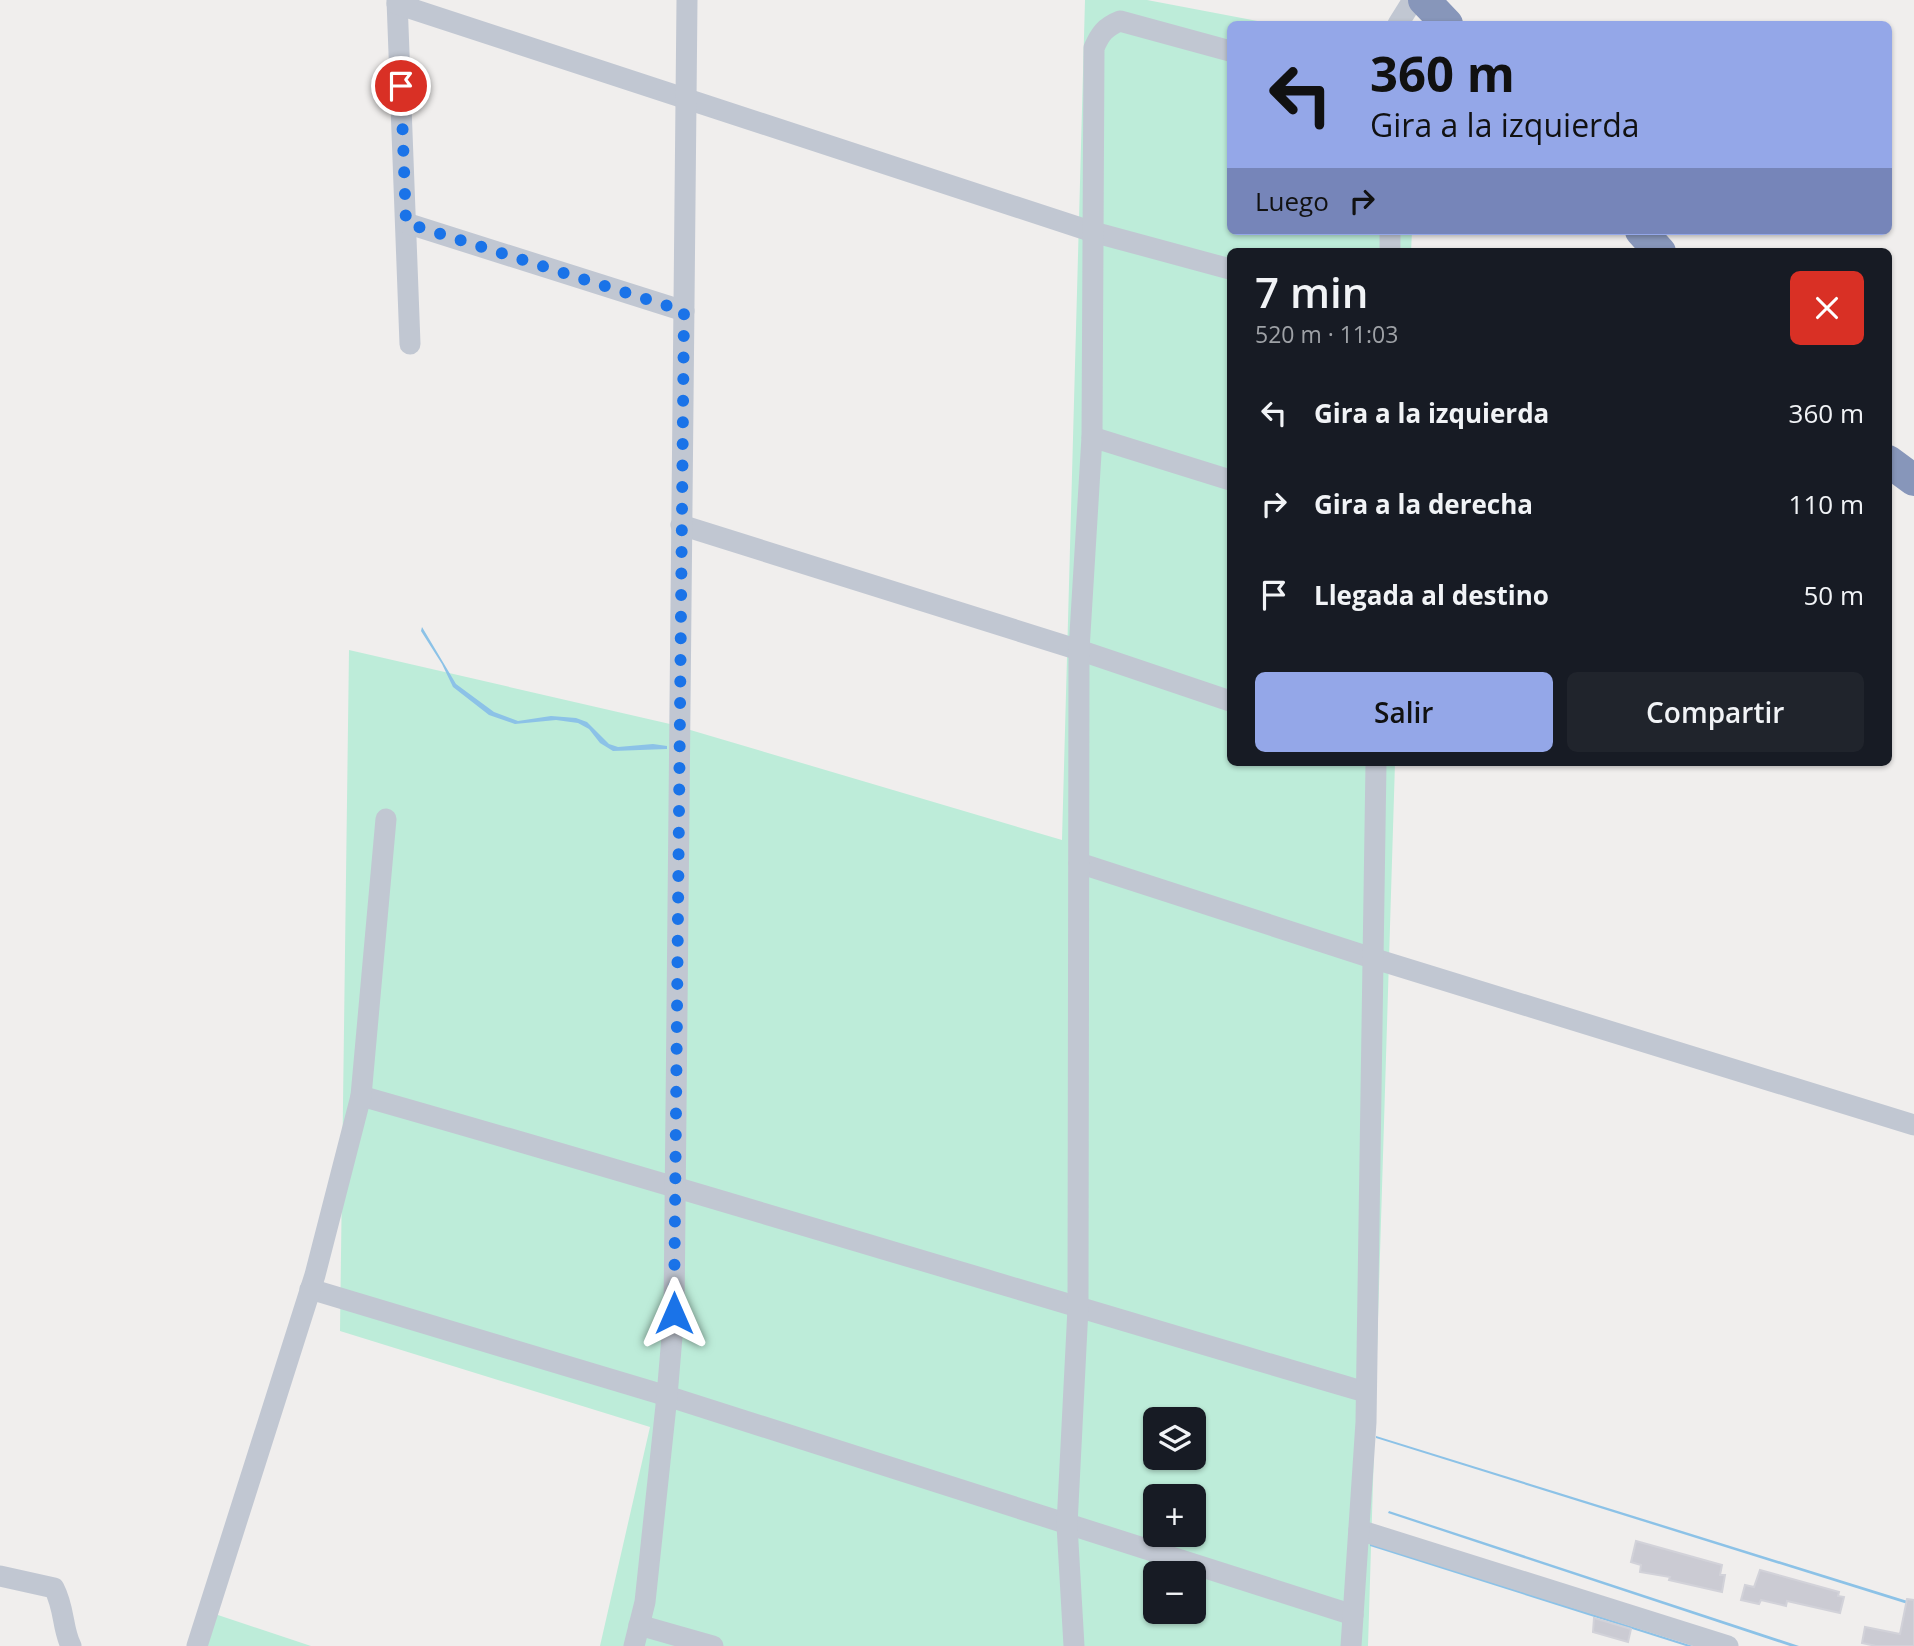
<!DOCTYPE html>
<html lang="es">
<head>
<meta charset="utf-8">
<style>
	body { margin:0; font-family:"Open Sans",sans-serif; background:#20242c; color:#f1f3f6; height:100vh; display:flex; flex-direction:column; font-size:26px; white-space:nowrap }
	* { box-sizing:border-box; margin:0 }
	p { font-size:23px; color:#9ea1a6 }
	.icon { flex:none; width:38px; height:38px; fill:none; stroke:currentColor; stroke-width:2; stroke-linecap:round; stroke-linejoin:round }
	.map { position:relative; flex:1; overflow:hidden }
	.side { position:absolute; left:1227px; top:248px; width:665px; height:518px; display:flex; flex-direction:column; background:#171b24; border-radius:10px; box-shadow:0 2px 5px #0004 }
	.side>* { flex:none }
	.hud { position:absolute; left:1227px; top:21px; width:665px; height:214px; border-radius:10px; box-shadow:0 2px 5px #0004; background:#94a7e8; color:#111; overflow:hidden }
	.controls { position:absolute; left:1143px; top:1407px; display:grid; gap:14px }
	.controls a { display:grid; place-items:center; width:63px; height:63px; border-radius:10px; background:#171b24; box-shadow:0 2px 5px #0004; font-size:35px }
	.pin { position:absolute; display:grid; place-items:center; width:60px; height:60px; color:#fff; margin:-30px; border:4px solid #fff; border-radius:50%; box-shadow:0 2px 7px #0007 }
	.me { position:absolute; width:77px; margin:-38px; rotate:0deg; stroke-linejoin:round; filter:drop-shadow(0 0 5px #0008) }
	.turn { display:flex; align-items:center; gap:24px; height:147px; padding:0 28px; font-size:32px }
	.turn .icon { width:91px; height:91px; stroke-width:2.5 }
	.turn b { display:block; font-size:49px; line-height:60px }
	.then { display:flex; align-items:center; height:66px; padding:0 28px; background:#0003; gap:14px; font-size:26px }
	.round { display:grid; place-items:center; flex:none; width:74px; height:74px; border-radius:10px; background:#20242c }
	.head { display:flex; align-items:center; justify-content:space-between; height:119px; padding:0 28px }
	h1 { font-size:42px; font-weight:600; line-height:52px }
	.action { display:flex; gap:14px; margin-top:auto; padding:14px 28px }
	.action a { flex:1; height:80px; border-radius:10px; background:#94a7e8; color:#111; font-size:28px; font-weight:600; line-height:80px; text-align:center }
	.action a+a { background:#20242c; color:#f1f3f6 }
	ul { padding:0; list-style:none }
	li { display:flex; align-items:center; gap:21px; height:91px; padding:0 28px }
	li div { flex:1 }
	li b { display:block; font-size:26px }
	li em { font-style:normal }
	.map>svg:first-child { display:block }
	.green { fill:#bdecd9; fill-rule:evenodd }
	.water { fill:#8cc2e7 }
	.building { fill:#cbcbd3; stroke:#d2d2d9; stroke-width:2 }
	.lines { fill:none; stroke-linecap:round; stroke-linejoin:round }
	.minor { stroke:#c1c7d2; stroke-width:21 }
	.highway { stroke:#8796ba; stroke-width:32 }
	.route { stroke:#1a73e8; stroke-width:12; stroke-dasharray:0 21.6 }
</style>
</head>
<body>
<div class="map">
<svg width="1914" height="1646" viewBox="0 0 1914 1646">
	<rect width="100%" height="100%" fill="#f0eeed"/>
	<g class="green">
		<path d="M1085,0h62l126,24h-43v207h182l-1,21h-181v511h165l-27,883h-768l50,-219 -310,-96 9,-681 321,74 392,116zM1155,1419h39v39h-39zM1155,1496h39v39h-39zM1155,1573h39v39h-39z"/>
		<polygon points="200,1609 311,1646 187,1646"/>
	</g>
	<g class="water">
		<polygon points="422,627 456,684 494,712 518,721 551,716 576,718 587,722 609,744 618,747 653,744 667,746 667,749 613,751 600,743 589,729 578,723 556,720 515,724 489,715 453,687 442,664 421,631"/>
		<polygon points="1376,1436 1914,1603 1914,1606 1376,1438"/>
		<polygon points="1389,1511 1799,1646 1790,1646 1388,1513"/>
		<polygon points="1370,1543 1693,1646 1686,1646 1370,1546"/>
	</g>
	<g class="building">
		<polygon points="1636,1541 1722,1565 1720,1575 1725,1575 1722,1592 1669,1580 1670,1577 1640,1572 1641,1565 1631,1562"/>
		<polygon points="1760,1570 1839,1592 1838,1596 1844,1597 1840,1613 1787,1601 1786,1606 1761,1600 1759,1604 1741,1600 1745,1585 1754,1587"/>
		<polygon points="1907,1599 1914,1600 1914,1646 1876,1646 1862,1643 1865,1627 1900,1634"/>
		<polygon points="1594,1618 1631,1629 1628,1642 1593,1632"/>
	</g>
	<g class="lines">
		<g class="minor">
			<polyline points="397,0 410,344"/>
			<polyline points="397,4 1093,232 1230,269"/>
			<polyline points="1398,24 1413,0"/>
			<polyline points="406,223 684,311"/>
			<polyline points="1390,252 1390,231"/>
			<polyline points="1092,437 1230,480"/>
			<polyline points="681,525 1079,650 1230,701"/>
			<polyline points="1079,863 1372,958 1914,1125"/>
			<path d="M361,1096c335,95 669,198 1004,296"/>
			<polyline points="310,1289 667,1396 1353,1615"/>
			<polyline points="1359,1530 1728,1646"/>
			<path d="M0,1576l54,12c11,21 8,40 17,58"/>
			<polyline points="639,1625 713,1646"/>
			<polyline points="197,1646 315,1275 361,1096 386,819"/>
			<polyline points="634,1646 645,1602 667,1396 674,1313 687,0"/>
			<path d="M1074,1646l-7,-121 11,-217 1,-658 13,-213 2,-389c6,-14 11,-21 26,-27l110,30"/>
			<polyline points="1351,1646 1366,1422 1376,763"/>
		</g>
		<g class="highway">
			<polyline points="1424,0 1447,24"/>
			<polyline points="1641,231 1660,252"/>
			<polyline points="1888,461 1914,480"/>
		</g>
	</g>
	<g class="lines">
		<polyline class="route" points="401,86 406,223 684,311 674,1313"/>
	</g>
</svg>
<div class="controls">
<a><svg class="icon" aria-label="layers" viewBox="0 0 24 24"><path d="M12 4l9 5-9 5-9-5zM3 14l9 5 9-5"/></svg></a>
<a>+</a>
<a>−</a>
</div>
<div class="pin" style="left:401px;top:86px;background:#d93025"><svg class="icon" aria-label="arrive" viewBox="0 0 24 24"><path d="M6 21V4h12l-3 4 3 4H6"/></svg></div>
<svg class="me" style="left:674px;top:1313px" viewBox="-20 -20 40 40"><path d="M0-17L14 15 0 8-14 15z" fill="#1a73e8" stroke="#fff" stroke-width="4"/></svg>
<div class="hud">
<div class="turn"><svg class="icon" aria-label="left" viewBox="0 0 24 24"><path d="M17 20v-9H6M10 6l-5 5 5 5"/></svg><div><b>360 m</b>Gira a la izquierda</div></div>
<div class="then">Luego<svg class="icon" aria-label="right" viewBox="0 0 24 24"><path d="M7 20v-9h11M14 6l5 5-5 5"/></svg></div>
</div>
<section class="side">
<div class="head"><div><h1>7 min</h1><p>520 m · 11:03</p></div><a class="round" style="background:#d93025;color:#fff"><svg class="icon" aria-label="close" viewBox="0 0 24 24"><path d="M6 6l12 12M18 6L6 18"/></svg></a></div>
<ul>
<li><svg class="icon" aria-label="left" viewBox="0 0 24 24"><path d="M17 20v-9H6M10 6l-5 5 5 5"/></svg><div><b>Gira a la izquierda</b></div><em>360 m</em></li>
<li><svg class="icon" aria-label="right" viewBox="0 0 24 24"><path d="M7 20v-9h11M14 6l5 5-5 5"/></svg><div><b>Gira a la derecha</b></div><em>110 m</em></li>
<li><svg class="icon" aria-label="arrive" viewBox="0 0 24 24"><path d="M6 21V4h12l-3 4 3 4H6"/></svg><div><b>Llegada al destino</b></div><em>50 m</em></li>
</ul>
<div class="action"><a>Salir</a><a>Compartir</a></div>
</section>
</div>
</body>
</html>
